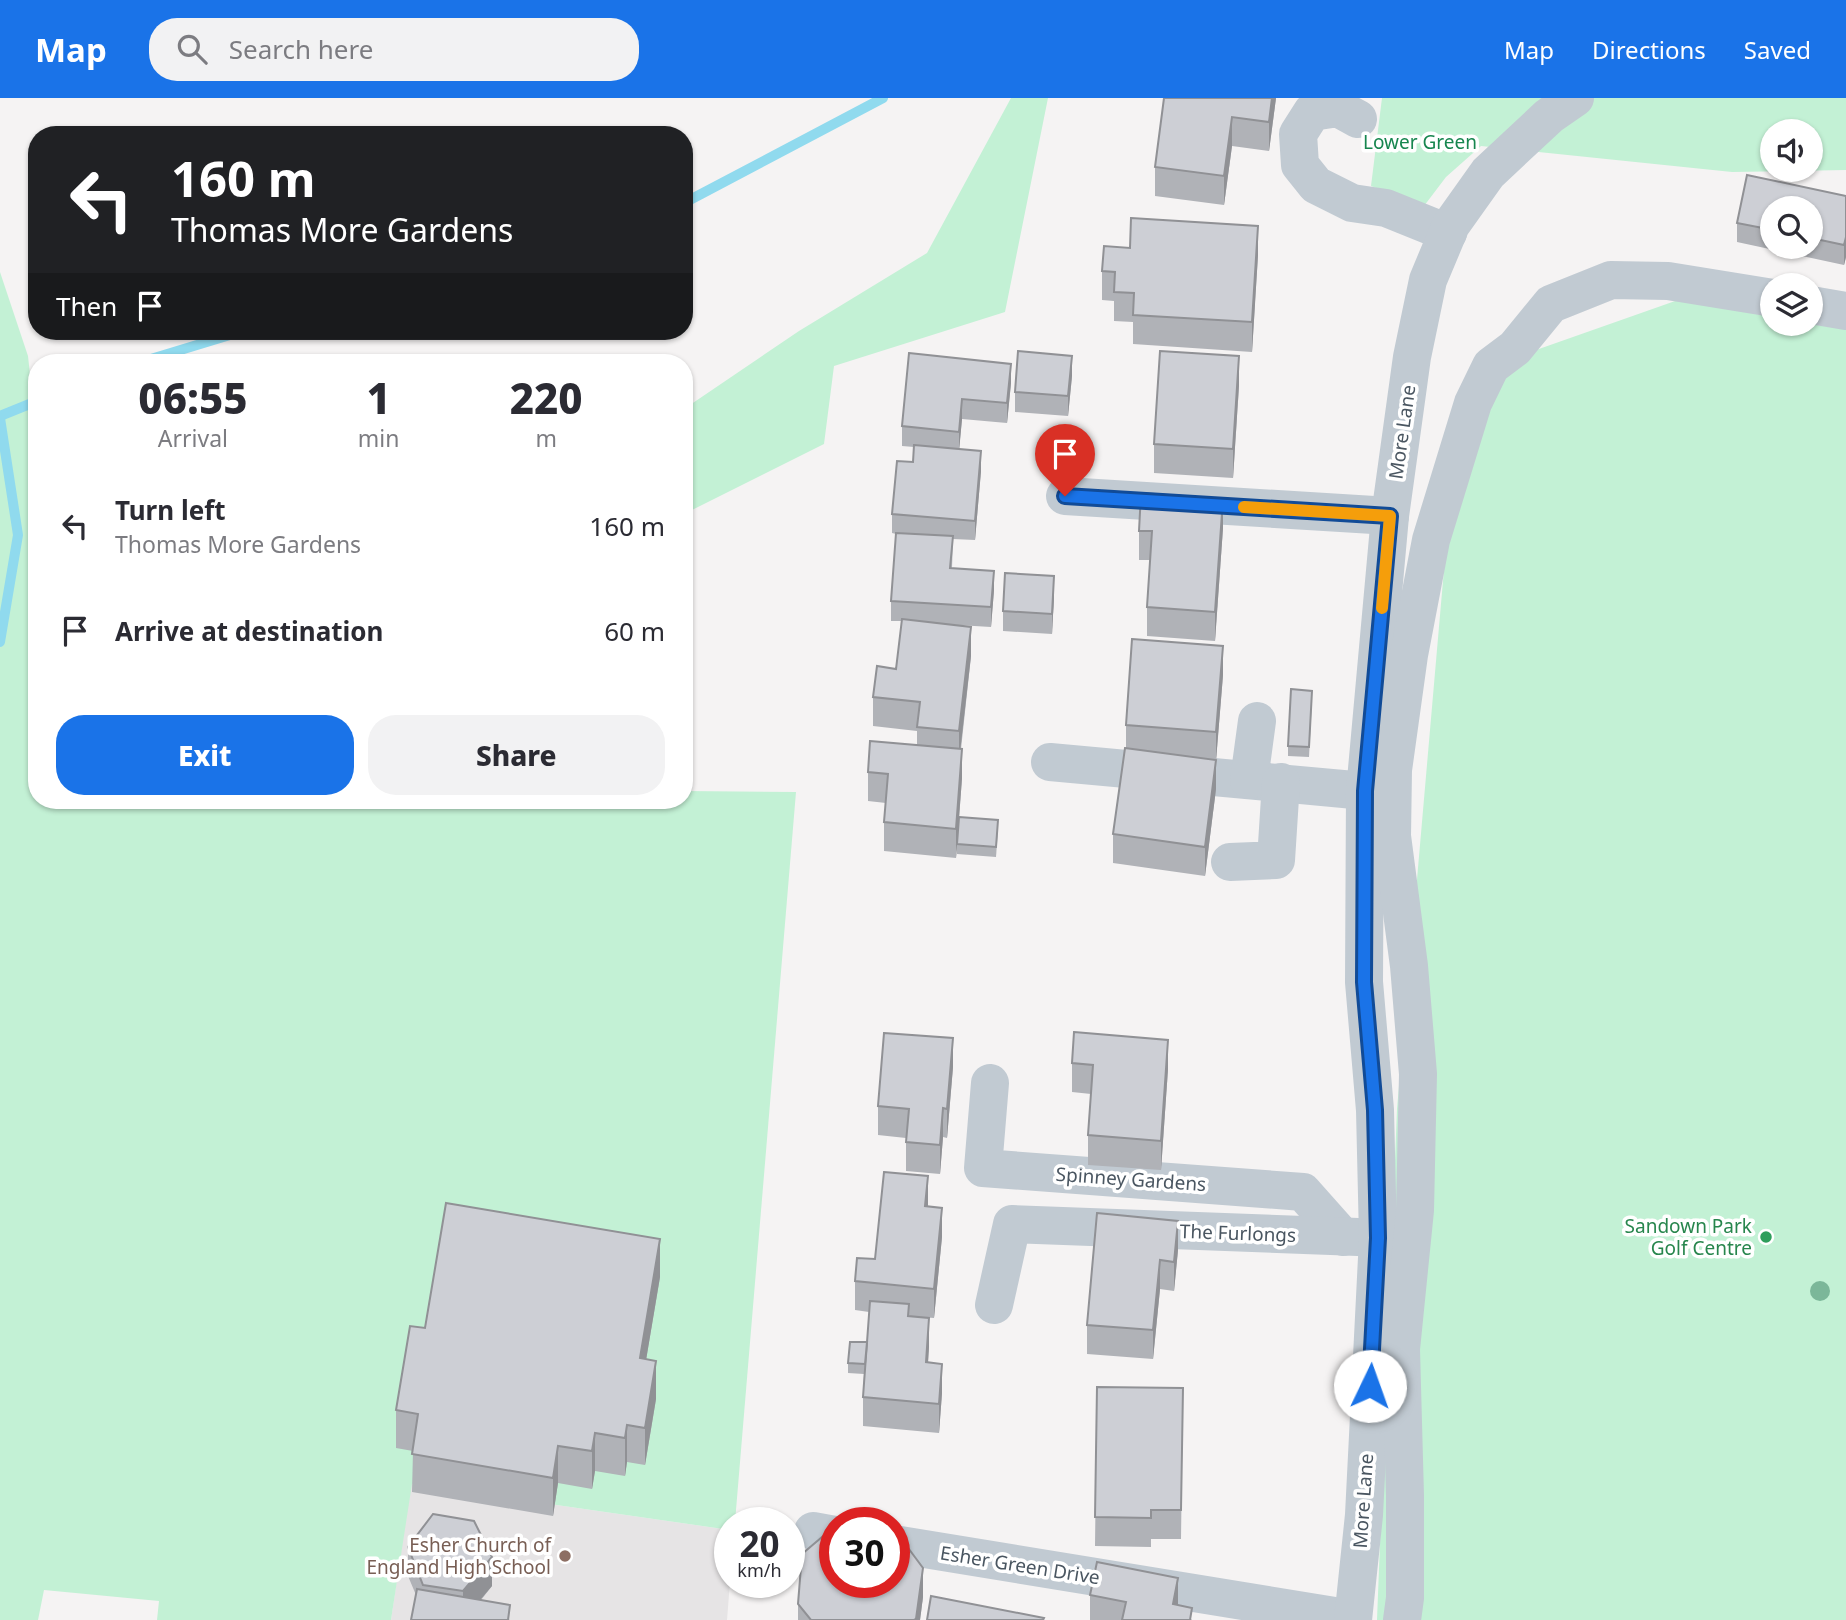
<!DOCTYPE html>
<html lang="en">
<head>
<meta charset="utf-8">
<style>
	body { margin:0; font-family:"Noto Sans",sans-serif; background:#f2f2f3; color:#2b2b33; height:100vh; display:flex; flex-direction:column; font-size:26px; white-space:nowrap }
	* { box-sizing:border-box; margin:0 }
	p { font-size:23px; color:#7c7c81 }
	.icon { flex:none; width:38px; height:38px; fill:none; stroke:currentColor; stroke-width:2; stroke-linecap:round; stroke-linejoin:round }
	.map { position:relative; flex:1; overflow:hidden }
	.drawer { position:absolute; left:28px; top:256px; width:665px; height:455px; display:flex; flex-direction:column; background:#fff; border-radius:28px; box-shadow:0 2px 5px #0004 }
	.drawer>* { flex:none }
	.banner { position:absolute; left:28px; top:28px; width:665px; height:214px; border-radius:28px; box-shadow:0 2px 5px #0004; background:#202124; color:#fff; overflow:hidden }
	.controls { position:absolute; left:1760px; top:21px; display:grid; gap:14px }
	.controls a { display:grid; place-items:center; width:63px; height:63px; border-radius:50%; background:#fff; box-shadow:0 2px 5px #0004; font-size:35px }
	.speed { position:absolute; left:714px; top:1409px; display:flex; gap:14px; font-size:35px; font-weight:700; text-align:center }
	.speed>* { display:grid; place-content:center; width:91px; height:91px; border-radius:50%; background:#fff; box-shadow:0 2px 5px #0004; line-height:1 }
	.speed small { font-size:18px; font-weight:400 }
	.speed .limit { border:10px solid #d22; background:#fff; color:#111 }
	.pin { position:absolute; display:grid; place-items:center; width:60px; height:60px; color:#fff; margin:-72px -30px; border-radius:50% 50% 50% 0; rotate:-45deg; box-shadow:0 0 7px #0007 }
	.pin .icon { rotate:45deg }
	.me { position:absolute; width:77px; margin:-38px; rotate:3deg; stroke-linejoin:round; filter:drop-shadow(0 0 5px #0008) }
	.turn { display:flex; align-items:center; gap:24px; height:147px; padding:0 28px; font-size:32px }
	.turn .icon { width:91px; height:91px; stroke-width:2.5 }
	.turn b { display:block; font-size:49px; line-height:60px }
	.then { display:flex; align-items:center; height:66px; padding:0 28px; background:#0003; gap:14px; font-size:26px }
	.eta { display:flex; justify-content:space-evenly; align-items:center; height:119px; text-align:center }
	.eta b { font-size:42px; font-weight:800; line-height:49px }
	.button { display:flex; gap:14px; margin-top:auto; padding:14px 28px }
	.button a { flex:1; height:80px; border-radius:28px; background:#1a73e8; color:#fff; font-size:28px; font-weight:800; line-height:80px; text-align:center }
	.button a+a { background:#f2f2f3; color:#2b2b33 }
	ul { padding:0; list-style:none }
	li { display:flex; align-items:center; gap:21px; height:105px; padding:0 28px }
	li div { flex:1 }
	li b { display:block; font-size:26px }
	li em { font-style:normal }
	header { display:flex; align-items:center; gap:42px; box-sizing:border-box; height:98px; padding:0 35px; background:#1a73e8; color:#fff }
	header strong { font-size:33px }
	nav { display:flex; gap:38px; margin-inline-start:auto; font-size:24px }
	.search { width:490px; height:63px; background:#f2f2f3; display:flex; align-items:center; gap:18px; box-sizing:border-box; padding:0 24px; border-radius:28px; color:#7c7c81; font-size:26px }
	.map>svg:first-child { display:block }
	.education { fill:#e6e4e5 }
	.green { fill:#c3f1d5; fill-rule:evenodd }
	.lines { fill:none; stroke-linecap:round; stroke-linejoin:round }
	.stream { stroke:#90daee; stroke-width:10 }
	.minor { stroke:#c1cad2; stroke-width:38 }
	.tree { fill:#7bb799 }
	.wall { fill:#b0b2b7; fill-rule:evenodd }
	.shaded-wall { fill:#909195 }
	.building { fill:#cdcfd5; stroke:#909195; stroke-width:2 }
	.route-casing { stroke:#114b97; stroke-width:18 }
	.route { stroke:#1a73e8; stroke-width:12 }
	.slow { stroke:#f59e0b; stroke-width:12 }
	.leisure-dot { fill:#2e9e5b; stroke:#fff; stroke-width:2.5 }
	.education-dot { fill:#8d6e63; stroke:#fff; stroke-width:2.5 }
	.labels { text-anchor:middle; stroke-width:7; stroke-linejoin:round; paint-order:stroke }
	.park-label { font-size:19px; fill:#17864f; stroke:#fff }
	.street-label { font-size:19px; fill:#4a5661; stroke:#fff }
	.leisure-label { font-size:19px; fill:#27864d; stroke:#fff; text-anchor:end }
	.education-label { font-size:19px; fill:#785e54; stroke:#fff; text-anchor:end }
</style>
</head>
<body>
<header>
<strong>Map</strong>
<div class="search"><svg class="icon" aria-label="search" viewBox="0 0 24 24"><circle cx="10" cy="10" r="6"/><path d="M15 15l6 6"/></svg>Search here</div>
<nav><a>Map</a><a>Directions</a><a>Saved</a></nav>
</header>
<div class="map">
<svg width="1846" height="1522" viewBox="0 0 1846 1522">
	<rect width="100%" height="100%" fill="#f5f3f3"/>
	<polygon class="education" points="411,1386 730,1432 730,1484 727,1522 391,1522"/>
	<g class="green">
		<polygon points="1011,0 1048,0 1005,214 834,268 824,346 684,416 684,311 799,233 927,155"/>
		<path d="M1382,0h464v72l-114,2 -251,-26 -35,31 -22,29 -53,-20zM1773,33h38v39h-38z"/>
		<polygon points="0,174 28,258 37,341 37,702 684,702 684,693 796,694 735,1424 730,1424 730,1432 412,1386 391,1522 157,1522 159,1503 44,1492 38,1522 0,1522"/>
		<polygon points="1678,202 1773,219 1773,226 1811,226 1846,231 1846,1522 1377,1522 1397,1011 1455,345 1491,268"/>
	</g>
	<g class="lines">
		<g class="stream">
			<polyline points="684,105 883,0"/>
			<polyline points="141,264 243,233"/>
			<polyline points="0,318 37,303"/>
			<polyline points="0,320 18,437 0,544"/>
		</g>
		<g class="minor">
			<polyline points="1358,21 1338,10 1312,14 1298,36 1300,67 1316,87 1352,105 1386,110 1448,135"/>
			<polyline points="1811,207 1846,213"/>
			<polyline points="1065,398 1390,418"/>
			<polyline points="1050,664 1365,693"/>
			<polyline points="1249,682 1257,623"/>
			<polyline points="1230,764 1276,762 1281,684"/>
			<polyline points="990,985 983,1070 1303,1094 1343,1139"/>
			<polyline points="994,1207 1012,1126 1358,1139"/>
			<polyline points="813,1433 835,1437"/>
			<polyline points="894,1446 1353,1521"/>
			<polyline points="1353,1522 1364,1417 1378,1140 1375,1012 1364,884 1365,693 1390,418 1412,259 1428,182 1451,127 1488,75 1549,18 1575,0"/>
			<polyline points="1402,1522 1405,1500 1405,1398 1401,1251 1415,1112 1418,976 1409,868 1392,738 1393,672 1409,557 1431,442 1473,305 1491,268 1515,250 1551,206 1611,182 1668,183 1773,200"/>
		</g>
	</g>
	<circle class="tree" cx="1820" cy="1193" r="10"/>
	<g class="wall">
		<polygon points="1164,0 1276,0 1269,53 1232,48 1224,107 1155,98 1155,69"/>
		<path d="M1747,77l99,21v61l-2,8 -107,-23v-19zM1773,110h38v39h-38z"/>
		<polygon points="1258,157 1252,254 1133,246 1133,224 1114,223 1114,203 1102,202 1102,173"/>
		<polygon points="909,255 1011,285 1007,325 962,321 959,351 981,373 975,442 953,441 952,470 994,492 991,529 941,526 971,558 961,651 962,680 956,760 884,753 884,724 886,705 868,703 868,674 917,647 917,633 873,628 873,599 896,571 902,523 891,523 891,503 896,436 892,435 892,416 913,364 914,349 902,348 902,328"/>
		<polygon points="1072,278 1068,318 1015,314 1015,294"/>
		<polygon points="1239,287 1233,380 1154,375 1154,346"/>
		<polygon points="1223,430 1215,543 1147,538 1147,509 1150,462 1139,462 1139,433"/>
		<polygon points="1054,498 1052,536 1003,533 1003,513"/>
		<polygon points="1223,577 1216,662 1216,691 1205,778 1113,765 1113,736 1126,650 1126,627"/>
		<polygon points="1312,603 1309,659 1288,658 1288,648"/>
		<polygon points="998,732 996,759 957,756 957,746"/>
		<polygon points="1072,965 1168,971 1161,1072 1088,1067 1088,1037 1091,996 1072,994"/>
		<polygon points="953,969 947,1040 943,1039 940,1076 906,1073 906,1040 878,1037 878,1008"/>
		<polygon points="928,1108 942,1139 934,1220 909,1218 929,1249 928,1265 942,1295 939,1335 863,1328 863,1299 864,1276 848,1275 848,1265 867,1244 869,1214 855,1212 855,1183 875,1161"/>
		<polygon points="1097,1115 1178,1152 1174,1193 1160,1191 1153,1261 1087,1256 1087,1227"/>
		<polygon points="660,1179 646,1262 656,1301 645,1367 627,1364 625,1378 595,1373 592,1391 558,1385 553,1418 412,1394 413,1353 396,1350 396,1312 425,1230"/>
		<polygon points="1097,1289 1183,1290 1181,1441 1151,1441 1151,1449 1095,1448"/>
		<polygon points="408,1449 492,1488 481,1502 510,1522 416,1497 408,1478"/>
		<polygon points="1090,1497 1178,1507 1192,1522 1090,1522"/>
		<polygon points="923,1499 920,1522 798,1522 798,1506"/>
	</g>
	<g class="shaded-wall">
		<polygon points="1272,0 1276,0 1269,53 1269,24"/>
		<polygon points="1232,19 1232,48 1224,107 1224,78"/>
		<polygon points="1258,128 1258,157 1252,254 1252,224"/>
		<polygon points="1846,139 1846,159 1844,167 1844,147"/>
		<polygon points="1072,258 1072,278 1068,318 1068,298"/>
		<polygon points="1239,258 1239,287 1233,380 1233,351"/>
		<polygon points="1011,266 1011,285 1007,325 1007,305"/>
		<polygon points="962,301 962,321 959,354 959,334"/>
		<polygon points="981,353 981,373 975,442 975,423"/>
		<polygon points="1223,401 1223,430 1215,543 1215,514"/>
		<polygon points="994,473 994,492 991,529 991,509"/>
		<polygon points="1054,478 1054,498 1052,536 1052,516"/>
		<polygon points="971,529 971,558 959,663 959,633"/>
		<polygon points="1223,548 1223,577 1216,663 1216,634"/>
		<polygon points="962,651 962,680 956,760 956,731"/>
		<polygon points="1216,662 1216,691 1205,778 1205,749"/>
		<polygon points="953,940 953,969 947,1040 947,1011"/>
		<polygon points="1168,942 1168,971 1161,1072 1161,1043"/>
		<polygon points="943,1010 943,1039 940,1076 940,1047"/>
		<polygon points="928,1078 928,1107 925,1137 925,1108"/>
		<polygon points="942,1110 942,1139 934,1220 934,1191"/>
		<polygon points="1178,1123 1178,1152 1174,1193 1174,1164"/>
		<polygon points="660,1141 660,1179 640,1298 640,1260"/>
		<polygon points="1160,1162 1160,1191 1153,1261 1153,1232"/>
		<polygon points="929,1220 929,1249 926,1293 926,1264"/>
		<polygon points="656,1263 656,1301 645,1367 645,1330"/>
		<polygon points="942,1266 942,1295 939,1335 939,1306"/>
		<polygon points="627,1327 627,1364 625,1378 625,1340"/>
		<polygon points="595,1335 595,1373 592,1391 592,1353"/>
		<polygon points="558,1348 558,1385 553,1418 553,1380"/>
		<polygon points="492,1459 492,1488 463,1522 463,1493"/>
		<polygon points="923,1470 923,1499 920,1522 914,1522"/>
		<polygon points="1178,1480 1178,1509 1173,1506"/>
	</g>
	<g class="building">
		<polygon points="1164,0 1272,0 1269,24 1232,19 1224,78 1155,69"/>
		<polygon points="1747,77 1846,98 1846,139 1844,147 1811,140 1811,110 1773,110 1773,132 1737,125"/>
		<polygon points="1131,120 1258,128 1252,224 1133,217 1134,195 1114,194 1115,174 1102,173 1104,148 1130,150"/>
		<polygon points="1018,253 1072,258 1068,298 1015,294"/>
		<polygon points="1160,253 1239,258 1233,351 1154,346"/>
		<polygon points="909,255 1011,266 1007,305 962,301 959,334 902,328"/>
		<polygon points="914,347 981,353 975,423 892,416 897,363 913,364"/>
		<polygon points="1141,395 1223,401 1215,514 1147,509 1152,433 1139,433"/>
		<polygon points="896,435 953,438 950,470 994,473 991,509 891,503"/>
		<polygon points="1005,475 1054,478 1052,516 1003,513"/>
		<polygon points="902,521 971,529 959,633 917,629 920,604 873,599 877,568 896,571"/>
		<polygon points="1132,541 1223,548 1216,634 1126,627"/>
		<polygon points="1291,591 1312,593 1309,649 1288,648"/>
		<polygon points="870,643 962,651 956,731 884,724 888,676 868,674"/>
		<polygon points="1125,650 1216,662 1205,749 1113,736"/>
		<polygon points="959,719 998,722 996,749 957,746"/>
		<polygon points="1074,934 1168,942 1161,1043 1088,1037 1093,967 1072,965"/>
		<polygon points="884,935 953,940 947,1011 943,1010 940,1047 906,1044 909,1011 878,1008"/>
		<polygon points="884,1074 928,1078 925,1108 942,1110 934,1191 855,1183 857,1160 875,1161"/>
		<polygon points="446,1105 660,1141 640,1260 656,1263 645,1330 627,1327 625,1340 595,1335 592,1353 558,1348 553,1380 412,1356 418,1316 396,1312 410,1228 425,1230"/>
		<polygon points="1097,1115 1178,1123 1174,1164 1160,1162 1153,1232 1087,1227"/>
		<polygon points="870,1203 909,1206 908,1218 929,1220 926,1264 942,1266 939,1306 863,1299"/>
		<polygon points="850,1244 867,1244 865,1266 848,1265"/>
		<polygon points="1097,1289 1183,1290 1181,1412 1151,1412 1151,1420 1095,1419"/>
		<polygon points="433,1416 474,1423 492,1459 463,1493 423,1487 408,1449"/>
		<polygon points="841,1423 856,1424 838,1424"/>
		<polygon points="835,1428 835,1484 894,1484 894,1431 923,1470 916,1521 914,1522 811,1522 798,1506 802,1456"/>
		<polygon points="1097,1464 1178,1480 1173,1506 1192,1510 1190,1522 1122,1522 1126,1504 1090,1497"/>
		<polygon points="417,1491 510,1507 508,1522 411,1522"/>
		<polygon points="931,1498 1044,1520 1043,1522 927,1522"/>
	</g>
	<g class="lines">
		<defs>
			<polyline id="route" points="1065,398 1390,418 1365,693 1364,884 1375,1012 1378,1140 1370,1288"/>
		</defs>
		<use href="#route" class="route-casing"/>
		<use href="#route" class="route"/>
		<polyline class="slow" points="1244,409 1390,418 1382,510"/>
	</g>
	<circle class="leisure-dot" cx="1766" cy="1139" r="7"/>
	<circle class="education-dot" cx="565" cy="1458" r="7"/>
	<g class="labels">
		<g class="park-label">
			<text x="1420" y="51">Lower Green</text>
		</g>
		<g class="street-label">
			<text transform="translate(1402 334) rotate(-82)" y="7">More Lane</text>
			<text transform="translate(1131 1081) rotate(4)" y="7">Spinney Gardens</text>
			<text transform="translate(1238 1135) rotate(2)" y="7">The Furlongs</text>
			<text transform="translate(1363 1403) rotate(-86)" y="7">More Lane</text>
			<text transform="translate(1020 1467) rotate(9)" y="7">Esher Green Drive</text>
		</g>
		<g class="leisure-label">
			<text x="1752" y="1135">Sandown Park<tspan x="1752" dy="22">Golf Centre</tspan></text>
		</g>
		<g class="education-label">
			<text x="551" y="1454">Esher Church of<tspan x="551" dy="22">England High School</tspan></text>
		</g>
	</g>
</svg>
<div class="controls">
<a><svg class="icon" aria-label="sound" viewBox="0 0 24 24"><path d="M4 9h4l5-4v14l-5-4H4zM17 9q2 3 0 6"/></svg></a>
<a><svg class="icon" aria-label="search" viewBox="0 0 24 24"><circle cx="10" cy="10" r="6"/><path d="M15 15l6 6"/></svg></a>
<a><svg class="icon" aria-label="layers" viewBox="0 0 24 24"><path d="M12 4l9 5-9 5-9-5zM3 14l9 5 9-5"/></svg></a>
</div>
<div class="speed"><div>20<small>km/h</small></div><div class="limit">30</div></div>
<div class="pin" style="left:1065px;top:398px;background:#d93025"><svg class="icon" aria-label="arrive" viewBox="0 0 24 24"><path d="M6 21V4h12l-3 4 3 4H6"/></svg></div>
<svg class="me" style="left:1370px;top:1288px" viewBox="-20 -20 40 40"><circle r="19" fill="#fff"/><path d="M0-13L10 11 0 6-10 11z" fill="#1a73e8"/></svg>
<div class="banner">
<div class="turn"><svg class="icon" aria-label="left" viewBox="0 0 24 24"><path d="M17 20v-9H6M10 6l-5 5 5 5"/></svg><div><b>160 m</b>Thomas More Gardens</div></div>
<div class="then">Then<svg class="icon" aria-label="arrive" viewBox="0 0 24 24"><path d="M6 21V4h12l-3 4 3 4H6"/></svg></div>
</div>
<section class="drawer">
<div class="eta">
<div><b>06:55</b><p>Arrival</p></div>
<div><b>1</b><p>min</p></div>
<div><b>220</b><p>m</p></div>
</div>
<ul>
<li><svg class="icon" aria-label="left" viewBox="0 0 24 24"><path d="M17 20v-9H6M10 6l-5 5 5 5"/></svg><div><b>Turn left</b><p>Thomas More Gardens</p></div><em>160 m</em></li>
<li><svg class="icon" aria-label="arrive" viewBox="0 0 24 24"><path d="M6 21V4h12l-3 4 3 4H6"/></svg><div><b>Arrive at destination</b></div><em>60 m</em></li>
</ul>
<div class="button"><a>Exit</a><a>Share</a></div>
</section>
</div>
</body>
</html>
